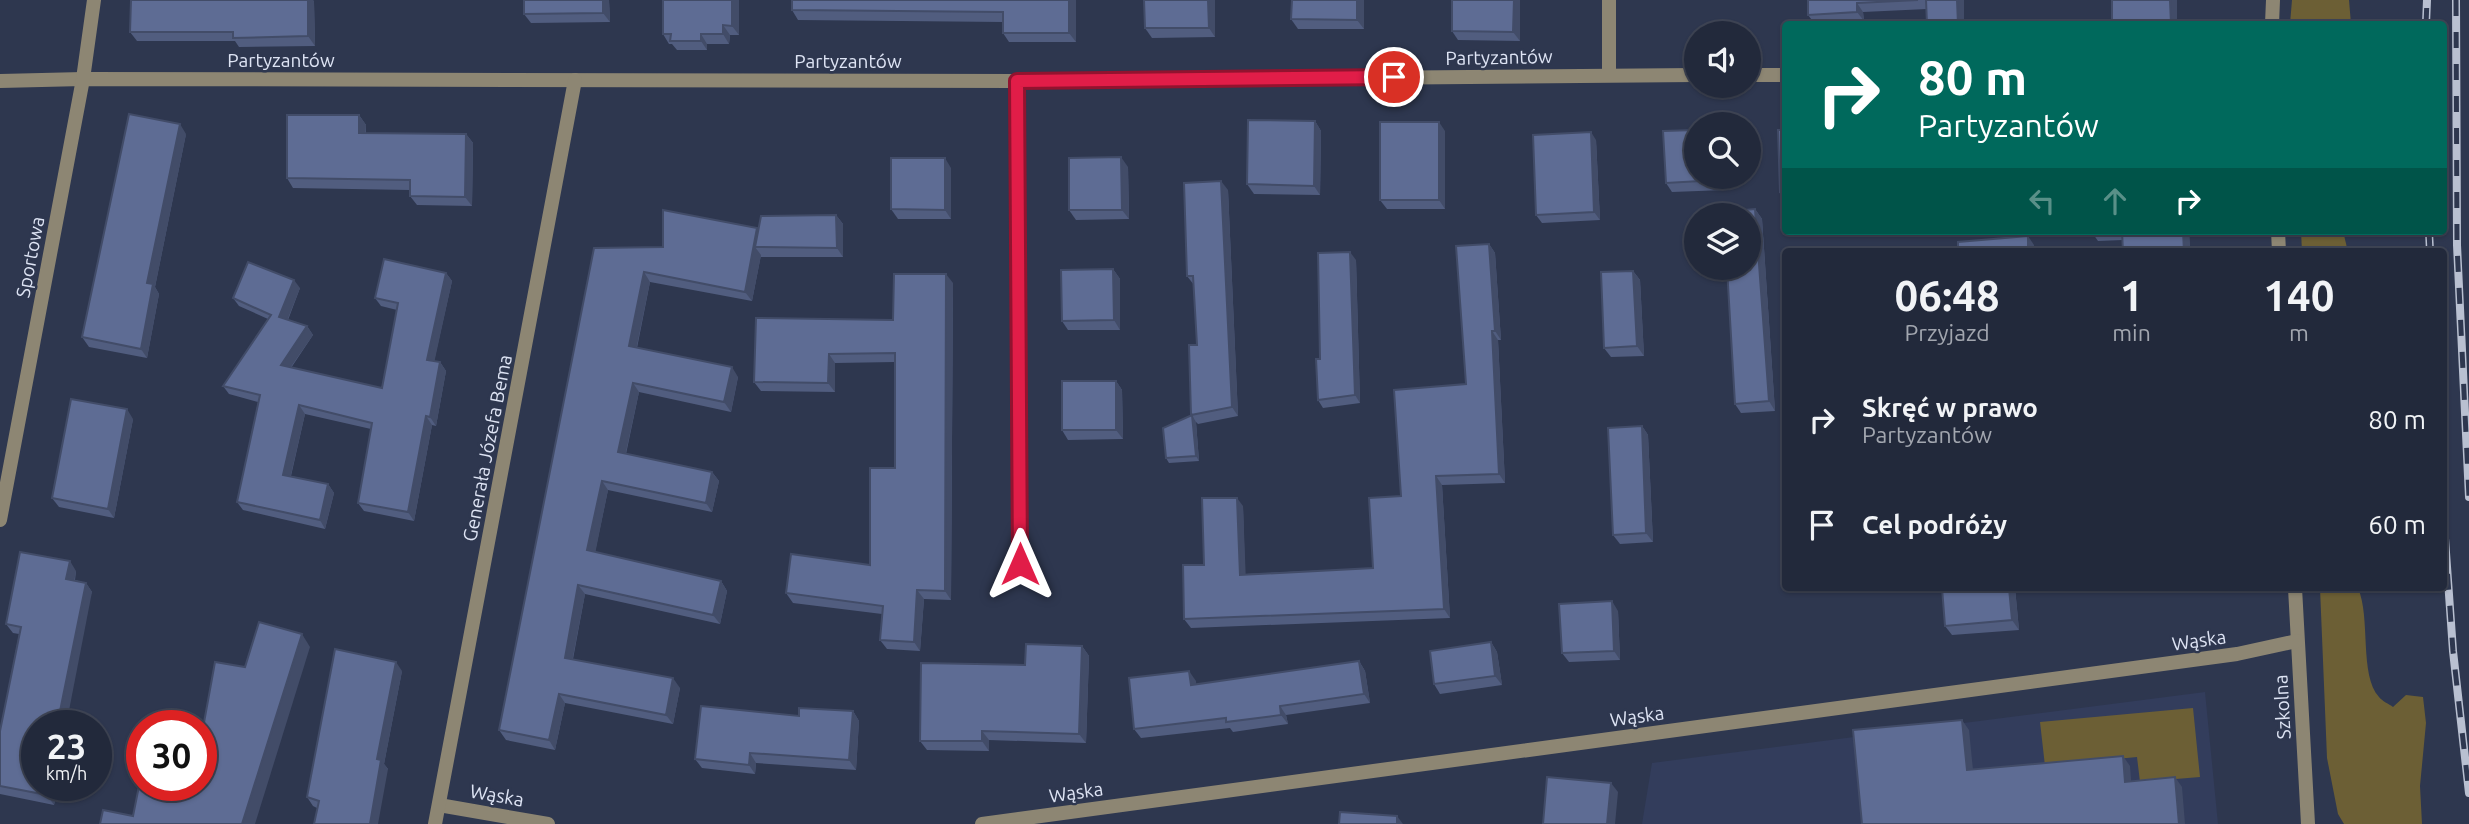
<!DOCTYPE html>
<html lang="pl">
<head>
<meta charset="utf-8">
<style>
	body { margin:0; font-family:Ubuntu,sans-serif; background:#2a3142; color:#f1f3f6; height:100vh; display:flex; flex-direction:column; font-size:26px; white-space:nowrap }
	* { box-sizing:border-box; margin:0 }
	p { font-size:23px; color:#a2a6af }
	.icon { flex:none; width:38px; height:38px; fill:none; stroke:currentColor; stroke-width:2; stroke-linecap:round; stroke-linejoin:round }
	.map { position:relative; flex:1; overflow:hidden }
	.panel { position:absolute; left:1782px; top:248px; width:665px; height:343px; display:flex; flex-direction:column; background:#22293b; border-radius:7px; box-shadow:0 2px 5px #0004,0 0 0 2px #3f4555 }
	.panel>* { flex:none }
	.banner { position:absolute; left:1782px; top:21px; width:665px; height:214px; border-radius:7px; box-shadow:0 2px 5px #0004,0 0 0 2px #3f4555; background:#00695c; color:#fff; overflow:hidden }
	.controls { position:absolute; left:1684px; top:21px; display:grid; gap:14px }
	.controls a { display:grid; place-items:center; width:77px; height:77px; border-radius:50%; background:#22293b; box-shadow:0 2px 5px #0004,0 0 0 2px #3f4555; font-size:35px }
	.speed { position:absolute; left:21px; top:710px; display:flex; gap:14px; font-size:35px; font-weight:700; text-align:center }
	.speed>* { display:grid; place-content:center; width:91px; height:91px; border-radius:50%; background:#22293b; box-shadow:0 2px 5px #0004,0 0 0 2px #3f4555; line-height:1 }
	.speed small { font-size:18px; font-weight:400 }
	.speed .limit { border:10px solid #d22; background:#fff; color:#111 }
	.pin { position:absolute; display:grid; place-items:center; width:60px; height:60px; color:#fff; margin:-30px; border:4px solid #fff; border-radius:50%; box-shadow:0 2px 7px #0007 }
	.me { position:absolute; width:77px; margin:-38px; rotate:0deg; stroke-linejoin:round; filter:drop-shadow(0 0 5px #0008) }
	.turn { display:flex; align-items:center; gap:24px; height:147px; padding:0 21px; font-size:32px }
	.turn .icon { width:91px; height:91px; stroke-width:2.5 }
	.turn b { display:block; font-size:49px; line-height:60px }
	.lanes { display:flex; align-items:center; height:66px; padding:0 21px; background:#0003; justify-content:center; gap:35px; direction:ltr }
	.lanes .off { opacity:.35 }
	.eta { display:flex; justify-content:space-evenly; align-items:center; height:119px; text-align:center }
	.eta b { font-size:42px; font-weight:700; line-height:49px }
	ul { padding:0; list-style:none }
	li { display:flex; align-items:center; gap:21px; height:105px; padding:0 21px }
	li div { flex:1 }
	li b { display:block; font-size:26px }
	li em { font-style:normal }
	.map>svg:first-child { display:block }
	.built { fill:#333d5c }
	.green { fill:#6c5f35 }
	.lines { fill:none; stroke-linecap:round; stroke-linejoin:round }
	.minor { stroke:#8d8673; stroke-width:14 }
	.rail-casing { stroke:#b9c0d1; stroke-width:8 }
	.rail { stroke:#2e374f; stroke-width:5; stroke-dasharray:16; stroke-linecap:butt }
	.wall { fill:#515d7f }
	.shaded-wall { fill:#424c68 }
	.building { fill:#5e6c94; stroke:#424c68; stroke-width:2 }
	.route-casing { stroke:#92132f; stroke-width:18 }
	.route { stroke:#e11d48; stroke-width:12 }
	.labels { text-anchor:middle; stroke-width:5; stroke-linejoin:round; paint-order:stroke }
	.street-label { font-size:19px; fill:#dee4f4; stroke:#2e374f }
</style>
</head>
<body>
<div class="map">
<svg width="2469" height="824" viewBox="0 0 2469 824">
	<rect width="100%" height="100%" fill="#2e374f"/>
	<polygon class="built" points="2205,692 2218,824 1642,824 1652,763"/>
	<g class="green">
		<polygon points="2292,0 2349,0 2351,24 2290,24"/>
		<polygon points="2301,231 2343,231 2348,252 2302,252"/>
		<path d="M2320,588h38c13,30 1,87 21,109 3,4 10,7 14,10l13,-12 17,2 3,26 -6,63 2,38h-78l-6,-10 -11,-56z"/>
		<polygon points="2193,708 2200,777 2140,782 2137,757 2045,766 2040,722"/>
	</g>
	<g class="lines">
		<g class="minor">
			<polyline points="1609,0 1609,75"/>
			<polyline points="2272,24 2273,0"/>
			<polyline points="1748,75 1785,75"/>
			<polyline points="0,81 83,79 1017,81 1696,75"/>
			<polyline points="1017,81 1020,564"/>
			<polyline points="2278,231 2279,252"/>
			<polyline points="0,520 83,79 94,0"/>
			<polyline points="2295,588 2308,824"/>
			<polyline points="439,805 548,824"/>
			<polyline points="435,824 575,80"/>
			<polyline points="982,824 2237,654 2297,641"/>
		</g>
		<defs>
			<g id="rail">
				<polyline points="2456,0 2457,245 2469,497"/>
				<polyline points="2426,24 2427,0"/>
				<polyline points="2429,231 2430,252"/>
				<polyline points="2443,510 2453,651 2469,793"/>
			</g>
		</defs>
		<use href="#rail" class="rail-casing"/>
		<use href="#rail" class="rail"/>
	</g>
	<g class="wall">
		<polygon points="131,0 313,0 314,2 315,46 239,47 235,41 137,41 130,32"/>
		<polygon points="524,0 609,0 610,22 531,23 524,14"/>
		<polygon points="739,0 739,35 730,35 729,44 707,44 707,50 677,50 672,44 669,44 663,34"/>
		<polygon points="1076,0 1076,42 1009,42 1003,33 1003,22 798,20 792,10"/>
		<polygon points="1215,0 1215,37 1152,38 1145,28"/>
		<polygon points="1364,0 1364,29 1298,29 1291,19"/>
		<polygon points="1520,0 1520,41 1458,40 1452,31"/>
		<polygon points="1808,0 1964,0 1964,24 1927,24 1927,9 1863,12 1864,21 1815,24 1808,15"/>
		<polygon points="359,115 366,125 366,133 466,134 473,143 472,206 417,205 410,196 410,190 293,188 287,178"/>
		<polygon points="1315,121 1321,131 1320,195 1254,194 1247,184"/>
		<polygon points="1445,131 1445,209 1387,209 1380,200"/>
		<polygon points="186,134 155,287 159,294 147,358 89,347 82,337"/>
		<polygon points="1596,140 1600,220 1542,223 1536,215"/>
		<polygon points="1128,167 1129,219 1076,220 1069,210"/>
		<polygon points="951,168 951,219 898,219 891,209"/>
		<polygon points="1696,177 1724,177 1725,190 1672,192 1666,183"/>
		<polygon points="1228,190 1238,416 1198,424 1196,422 1199,461 1169,463 1166,458 1191,416 1197,345 1194,285 1187,276"/>
		<polygon points="1785,191 1785,199 1780,192"/>
		<polygon points="1755,209 1762,219 1775,411 1741,413 1735,404"/>
		<polygon points="836,215 843,224 843,257 761,257 761,255 752,301 650,282 637,348 738,377 731,412 639,392 626,454 712,472 719,481 712,512 608,490 595,552 721,581 727,591 720,624 585,594 573,659 680,688 673,724 565,703 555,750 506,740 499,730 594,248 663,247"/>
		<polygon points="2091,231 2189,231 2190,252 2123,252 2123,240 2098,241"/>
		<polygon points="1489,244 1495,253 1501,340 1498,340 1505,483 1442,485 1450,618 1191,628 1184,619 1204,565 1243,506 1245,574 1373,568 1401,496 1466,384"/>
		<polygon points="1356,260 1360,403 1323,408 1318,400 1320,359"/>
		<polygon points="1113,269 1120,279 1120,330 1068,330 1062,321"/>
		<polygon points="1633,271 1640,280 1644,356 1611,357 1604,348"/>
		<polygon points="446,273 452,281 434,361 440,362 446,371 436,426 432,425 414,521 364,511 358,503 371,429 305,414 291,476 328,484 334,493 325,529 243,510 237,502 258,402 229,394 223,386 268,319 239,306 233,298 300,288 288,320 307,326 313,335 291,368 382,388 397,310 381,306 375,298"/>
		<polygon points="953,283 951,600 924,599 920,651 887,649 880,640 882,614 793,603 786,593 870,565 895,468 895,362 835,363 835,392 761,391 754,382 893,320"/>
		<polygon points="1116,381 1122,390 1123,439 1068,440 1062,430"/>
		<polygon points="133,419 114,518 59,507 52,498"/>
		<polygon points="1642,426 1648,435 1653,542 1620,544 1613,535"/>
		<polygon points="76,571 75,580 86,583 92,592 37,726 58,786 54,805 0,794 0,731 19,634 13,633 6,624"/>
		<polygon points="2015,588 2019,630 1952,635 1945,626"/>
		<polygon points="1618,611 1620,660 1569,662 1562,653"/>
		<polygon points="1491,642 1497,652 1502,685 1440,694 1434,684"/>
		<polygon points="1082,646 1089,656 1086,743 989,740 989,751 927,750 920,741 1025,665"/>
		<polygon points="1359,661 1365,671 1370,703 1286,715 1288,724 1233,732 1230,728 1141,738 1134,729 1196,681 1196,685"/>
		<polygon points="402,671 384,764 388,769 317,808 313,806 307,797"/>
		<polygon points="853,711 859,721 856,770 756,763 755,774 702,768 695,759 799,716"/>
	</g>
	<g class="shaded-wall">
		<polygon points="308,0 313,0 314,2 315,46 308,36"/>
		<polygon points="603,0 609,0 610,22 603,13"/>
		<polygon points="732,0 739,0 739,35 732,26"/>
		<polygon points="1069,0 1076,0 1076,42 1069,33"/>
		<polygon points="1208,0 1215,0 1215,37 1209,28"/>
		<polygon points="1357,0 1364,0 1364,29 1357,20"/>
		<polygon points="1514,0 1520,0 1520,41 1513,32"/>
		<polygon points="1957,0 1964,0 1964,24 1958,24"/>
		<polygon points="2170,0 2177,0 2177,24 2171,24"/>
		<polygon points="1857,3 1863,12 1864,21 1857,12"/>
		<polygon points="723,25 730,35 729,44 723,34"/>
		<polygon points="701,34 707,44 707,50 701,41"/>
		<polygon points="359,115 366,125 365,142 359,133"/>
		<polygon points="1315,121 1321,131 1320,195 1314,186"/>
		<polygon points="1439,122 1445,131 1445,209 1439,200"/>
		<polygon points="180,124 186,134 155,287 159,294 147,358 141,349 147,283"/>
		<polygon points="1591,132 1596,140 1600,220 1594,212"/>
		<polygon points="466,134 473,143 472,206 465,197"/>
		<polygon points="1121,157 1128,167 1129,219 1122,210"/>
		<polygon points="945,158 951,168 951,219 945,210"/>
		<polygon points="1718,177 1724,177 1725,190 1718,180"/>
		<polygon points="1221,181 1228,190 1238,416 1232,407"/>
		<polygon points="1755,209 1762,219 1775,411 1769,401"/>
		<polygon points="836,215 843,224 843,257 837,248"/>
		<polygon points="757,228 764,237 755,247 761,255 752,301 745,292"/>
		<polygon points="2183,231 2189,231 2190,252 2184,252"/>
		<polygon points="2028,236 2034,245 2034,252 2028,252"/>
		<polygon points="1489,244 1495,253 1501,340 1495,331"/>
		<polygon points="1350,252 1356,260 1360,403 1355,395"/>
		<polygon points="1113,269 1120,279 1120,330 1114,320"/>
		<polygon points="1633,271 1640,280 1644,356 1637,346"/>
		<polygon points="644,272 650,282 635,355 629,346"/>
		<polygon points="446,273 452,281 433,368 427,360"/>
		<polygon points="946,274 953,283 951,600 945,591"/>
		<polygon points="294,280 300,288 285,326 279,317"/>
		<polygon points="307,326 313,335 286,374 281,365"/>
		<polygon points="1492,331 1498,340 1505,483 1499,474"/>
		<polygon points="829,354 835,363 835,392 828,383"/>
		<polygon points="440,362 446,371 436,426 430,417"/>
		<polygon points="732,367 738,377 731,412 724,402"/>
		<polygon points="1116,381 1122,390 1123,439 1116,430"/>
		<polygon points="633,383 639,392 624,461 618,452"/>
		<polygon points="299,405 305,414 289,483 283,475"/>
		<polygon points="127,409 133,419 114,518 108,509"/>
		<polygon points="426,416 432,425 414,521 408,512"/>
		<polygon points="1193,417 1196,422 1199,461 1196,456"/>
		<polygon points="1642,426 1648,435 1653,542 1646,533"/>
		<polygon points="712,472 719,481 712,512 706,503"/>
		<polygon points="1436,476 1442,485 1450,618 1444,609"/>
		<polygon points="602,481 608,490 594,559 587,550"/>
		<polygon points="328,484 334,493 325,529 320,520"/>
		<polygon points="1237,498 1243,506 1246,583 1240,575"/>
		<polygon points="70,561 76,571 73,588 66,579"/>
		<polygon points="721,581 727,591 720,624 713,615"/>
		<polygon points="86,583 92,592 66,726 57,726"/>
		<polygon points="578,585 585,594 571,667 565,658"/>
		<polygon points="2009,588 2015,588 2019,630 2012,620"/>
		<polygon points="917,590 924,599 920,651 914,642"/>
		<polygon points="1612,601 1618,611 1620,660 1614,651"/>
		<polygon points="302,634 310,647 255,824 242,824"/>
		<polygon points="1491,642 1497,652 1502,685 1495,676"/>
		<polygon points="1082,646 1089,656 1086,743 1079,734"/>
		<polygon points="1359,661 1365,671 1370,703 1364,694"/>
		<polygon points="396,662 402,671 384,764 388,769 378,824 370,824 377,759"/>
		<polygon points="1189,671 1196,681 1197,695 1191,685"/>
		<polygon points="673,678 680,688 673,724 666,715"/>
		<polygon points="559,694 565,703 555,750 549,740"/>
		<polygon points="1280,706 1286,715 1288,724 1281,715"/>
		<polygon points="853,711 859,721 856,770 849,760"/>
		<polygon points="1962,720 1969,730 1974,780 1967,770"/>
		<polygon points="982,731 989,740 989,751 982,741"/>
		<polygon points="750,753 756,763 755,774 749,765"/>
		<polygon points="2123,756 2130,766 2132,792 2125,782"/>
		<polygon points="2175,777 2182,787 2185,824 2179,824"/>
		<polygon points="1611,783 1618,792 1615,824 1607,824"/>
		<polygon points="49,786 58,786 54,805 47,795"/>
		<polygon points="1397,816 1403,824 1397,824"/>
	</g>
	<g class="building">
		<polygon points="131,0 308,0 308,36 233,38 233,32 130,32"/>
		<polygon points="524,0 603,0 603,13 524,14"/>
		<polygon points="663,0 732,0 732,26 723,25 723,34 701,34 701,41 670,41 671,34 663,34"/>
		<polygon points="792,0 1069,0 1069,33 1003,33 1003,12 792,10"/>
		<polygon points="1144,0 1208,0 1209,28 1145,28"/>
		<polygon points="1292,0 1357,0 1357,20 1291,19"/>
		<polygon points="1452,0 1514,0 1513,32 1452,31"/>
		<polygon points="1808,0 1918,0 1857,3 1857,12 1808,15"/>
		<polygon points="1926,0 1957,0 1958,24 1927,24"/>
		<polygon points="2112,0 2170,0 2171,24 2112,24"/>
		<polygon points="129,114 180,124 147,283 153,284 141,349 82,337"/>
		<polygon points="287,115 359,115 359,133 466,134 465,197 410,196 410,180 287,178"/>
		<polygon points="1248,120 1315,121 1314,186 1247,184"/>
		<rect x="1380" y="122" width="59" height="78"/>
		<polygon points="1696,130 1696,177 1718,177 1718,180 1666,183 1663,131"/>
		<polygon points="1778,130 1785,130 1785,191 1780,192"/>
		<polygon points="1591,132 1594,212 1536,215 1533,135"/>
		<polygon points="1121,157 1122,210 1069,210 1069,158"/>
		<polygon points="891,158 945,158 945,210 891,209"/>
		<polygon points="1221,181 1232,407 1191,415 1189,345 1197,345 1193,276 1187,276 1184,183"/>
		<polygon points="1755,209 1769,401 1735,404 1727,268 1748,268 1748,215 1723,215 1723,212"/>
		<polygon points="663,210 757,228 745,292 644,272 629,346 732,367 724,402 633,383 618,452 712,472 706,503 602,481 587,550 721,581 713,615 578,585 565,658 673,678 666,715 559,694 549,740 499,730 594,248 663,247"/>
		<polygon points="836,215 837,248 755,247 761,216"/>
		<polygon points="2122,231 2183,231 2184,252 2123,252"/>
		<polygon points="2028,236 2028,252 1958,252 1958,242"/>
		<polygon points="1489,244 1495,331 1492,331 1499,474 1436,476 1444,609 1184,619 1183,565 1204,565 1202,498 1237,498 1240,575 1373,568 1369,498 1401,496 1394,390 1466,384 1456,246"/>
		<polygon points="1876,249 1877,252 1842,252"/>
		<polygon points="1350,252 1355,395 1318,400 1316,359 1320,359 1318,253"/>
		<polygon points="384,259 446,273 427,360 440,362 430,417 426,416 408,512 358,503 372,423 299,405 283,475 328,484 320,520 237,502 260,395 223,386 271,315 233,298 248,262 294,280 279,317 307,326 281,365 382,388 398,303 375,298"/>
		<polygon points="1113,269 1114,320 1062,321 1061,270"/>
		<polygon points="1633,271 1637,346 1604,348 1601,272"/>
		<polygon points="894,274 946,274 945,591 917,590 914,642 880,640 883,606 786,593 791,554 870,565 870,468 895,468 895,353 829,354 828,383 754,382 756,318 893,320"/>
		<rect x="1062" y="381" width="54" height="49"/>
		<polygon points="71,399 127,409 108,509 52,498"/>
		<polygon points="1192,415 1196,456 1166,458 1163,428"/>
		<polygon points="1642,426 1646,533 1613,535 1608,428"/>
		<polygon points="20,552 70,561 66,579 86,583 57,726 37,726 37,786 49,786 47,795 0,786 0,731 21,627 6,624"/>
		<polygon points="1942,588 2009,588 2012,620 1945,626"/>
		<polygon points="1612,601 1614,651 1562,653 1559,604"/>
		<polygon points="259,622 302,634 242,824 100,824 103,810 133,816 142,771 142,786 201,786 201,739 215,662 245,667"/>
		<polygon points="1491,642 1495,676 1434,684 1430,651"/>
		<polygon points="1026,644 1082,646 1079,734 982,731 982,741 920,741 921,663 1025,665"/>
		<polygon points="335,649 396,662 377,759 381,760 370,824 314,824 319,801 307,797"/>
		<polygon points="1359,661 1364,694 1280,706 1281,715 1226,722 1226,718 1134,729 1129,678 1189,671 1191,685"/>
		<polygon points="701,706 799,716 799,708 853,711 849,760 750,753 749,765 695,759"/>
		<polygon points="1962,720 1967,770 2123,756 2125,782 2175,777 2179,824 1862,824 1853,730"/>
		<polygon points="1547,777 1611,783 1607,824 1543,824"/>
		<polygon points="1340,812 1397,816 1397,824 1339,824"/>
	</g>
	<g class="lines">
		<defs>
			<polyline id="route" points="1020,564 1017,81 1394,77"/>
		</defs>
		<use href="#route" class="route-casing"/>
		<use href="#route" class="route"/>
	</g>
	<g class="labels">
		<g class="street-label">
			<text transform="translate(1499 57) rotate(-1)" y="7">Partyzantów</text>
			<text x="281" y="67">Partyzantów</text>
			<text x="848" y="68">Partyzantów</text>
			<text transform="translate(30 257) rotate(-79)" y="7">Sportowa</text>
			<text transform="translate(487 448) rotate(-79)" y="7">Generała Józefa Bema</text>
			<text transform="translate(2199 640) rotate(-8)" y="7">Wąska</text>
			<text transform="translate(2282 707) rotate(-93)" y="7">Szkolna</text>
			<text transform="translate(1637 716) rotate(-8)" y="7">Wąska</text>
			<text transform="translate(1076 792) rotate(-8)" y="7">Wąska</text>
			<text transform="translate(497 795) rotate(10)" y="7">Wąska</text>
		</g>
	</g>
</svg>
<div class="controls">
<a><svg class="icon" aria-label="sound" viewBox="0 0 24 24"><path d="M4 9h4l5-4v14l-5-4H4zM17 9q2 3 0 6"/></svg></a>
<a><svg class="icon" aria-label="search" viewBox="0 0 24 24"><circle cx="10" cy="10" r="6"/><path d="M15 15l6 6"/></svg></a>
<a><svg class="icon" aria-label="layers" viewBox="0 0 24 24"><path d="M12 4l9 5-9 5-9-5zM3 14l9 5 9-5"/></svg></a>
</div>
<div class="speed"><div>23<small>km/h</small></div><div class="limit">30</div></div>
<div class="pin" style="left:1394px;top:77px;background:#d93025"><svg class="icon" aria-label="arrive" viewBox="0 0 24 24"><path d="M6 21V4h12l-3 4 3 4H6"/></svg></div>
<svg class="me" style="left:1020px;top:564px" viewBox="-20 -20 40 40"><path d="M0-17L14 15 0 8-14 15z" fill="#e11d48" stroke="#fff" stroke-width="4"/></svg>
<div class="banner">
<div class="turn"><svg class="icon" aria-label="right" viewBox="0 0 24 24"><path d="M7 20v-9h11M14 6l5 5-5 5"/></svg><div><b>80 m</b>Partyzantów</div></div>
<div class="lanes"><svg class="icon off" aria-label="left" viewBox="0 0 24 24"><path d="M17 20v-9H6M10 6l-5 5 5 5"/></svg><svg class="icon off" aria-label="ahead" viewBox="0 0 24 24"><path d="M12 20V5M6 11l6-6 6 6"/></svg><svg class="icon" aria-label="right" viewBox="0 0 24 24"><path d="M7 20v-9h11M14 6l5 5-5 5"/></svg></div>
</div>
<section class="panel">
<div class="eta">
<div><b>06:48</b><p>Przyjazd</p></div>
<div><b>1</b><p>min</p></div>
<div><b>140</b><p>m</p></div>
</div>
<ul>
<li><svg class="icon" aria-label="right" viewBox="0 0 24 24"><path d="M7 20v-9h11M14 6l5 5-5 5"/></svg><div><b>Skręć w prawo</b><p>Partyzantów</p></div><em>80 m</em></li>
<li><svg class="icon" aria-label="arrive" viewBox="0 0 24 24"><path d="M6 21V4h12l-3 4 3 4H6"/></svg><div><b>Cel podróży</b></div><em>60 m</em></li>
</ul>
</section>
</div>
</body>
</html>
